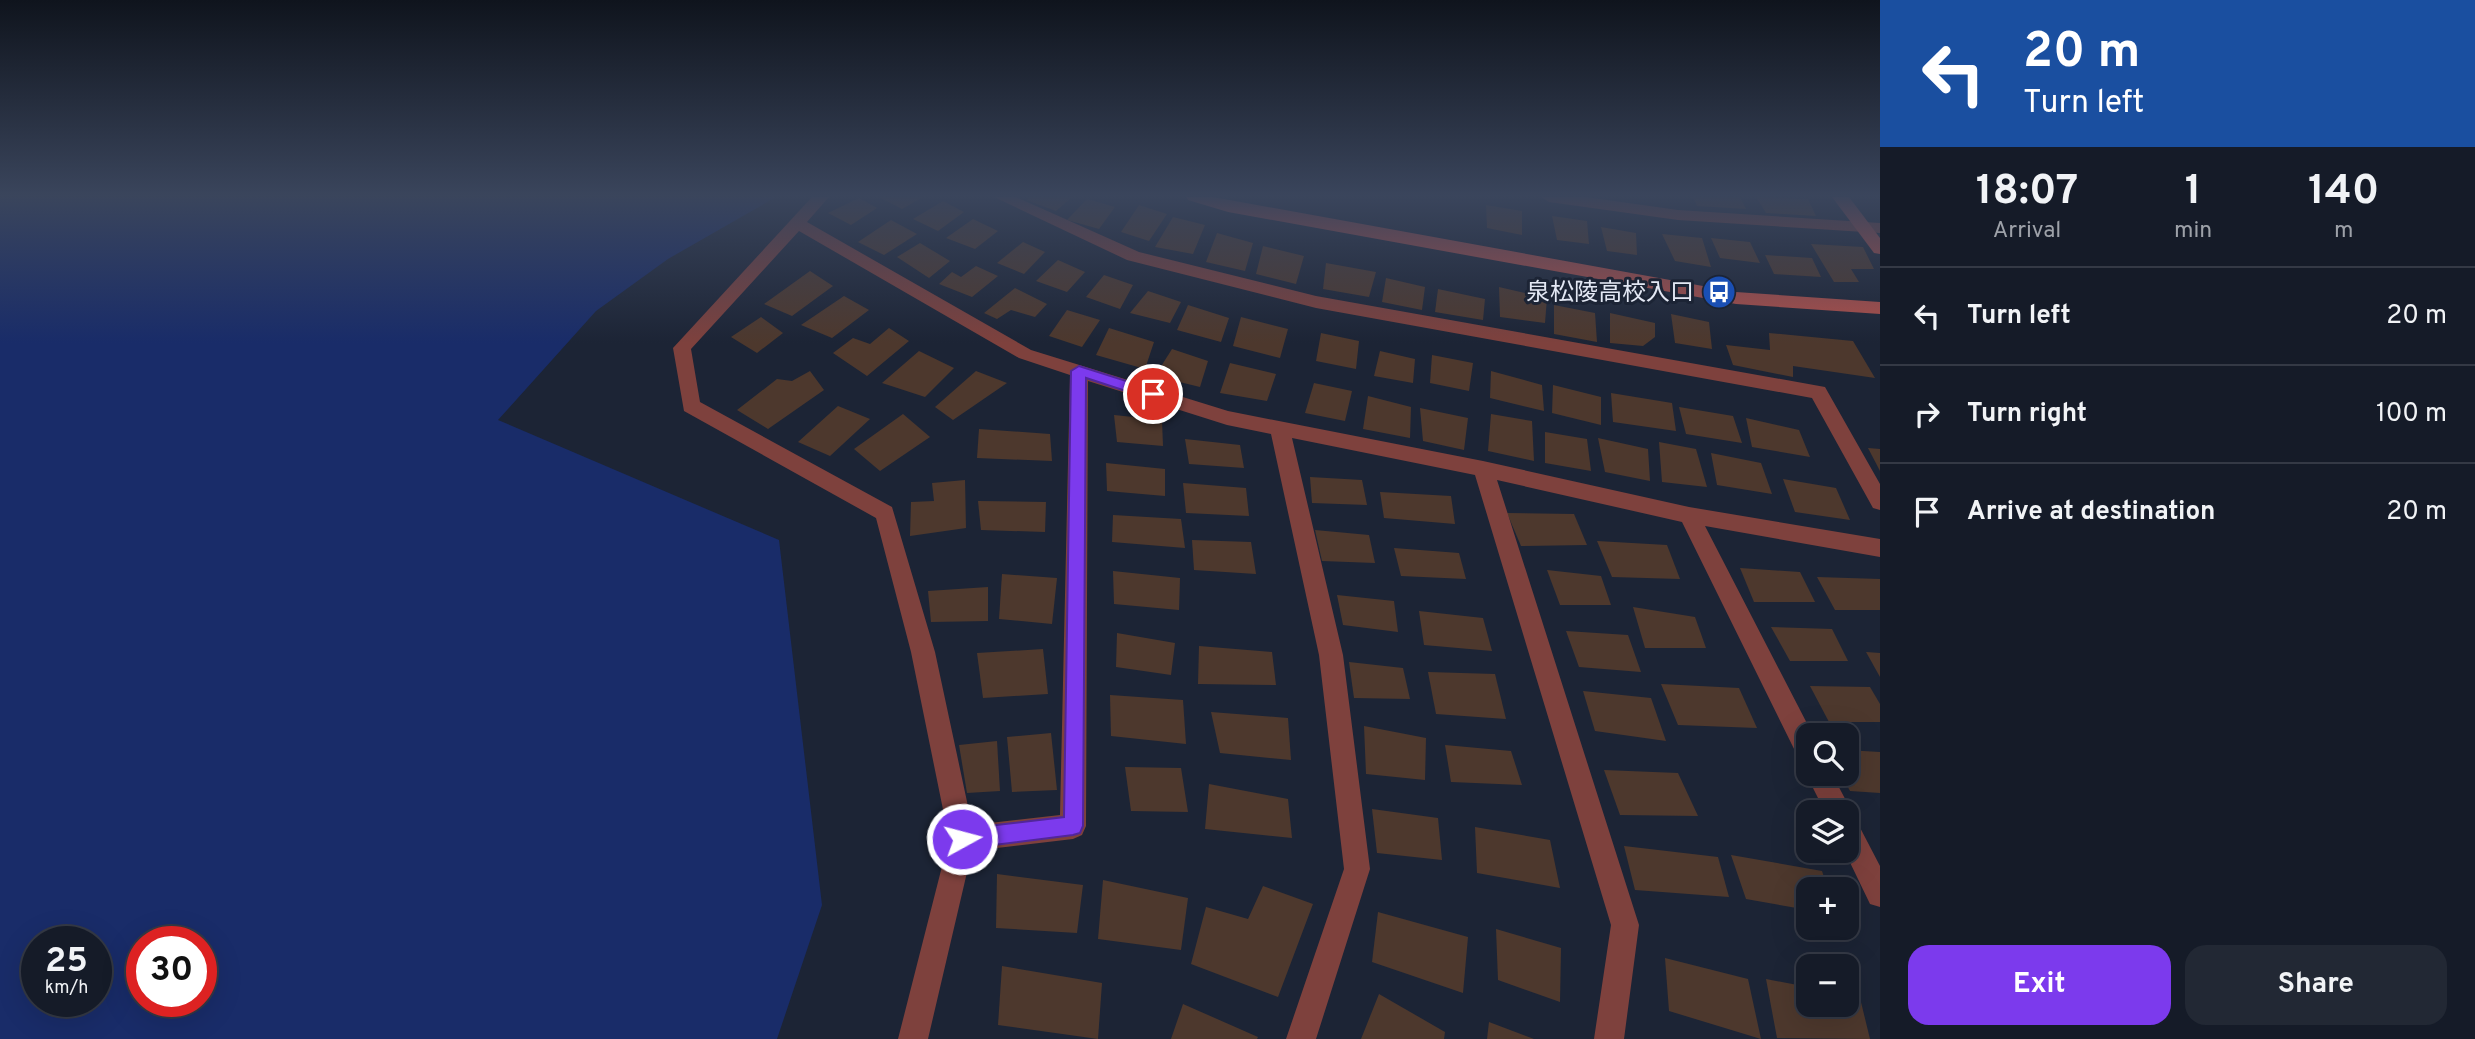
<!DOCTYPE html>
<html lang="en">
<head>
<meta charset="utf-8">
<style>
	body { margin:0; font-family:Overpass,"Noto Sans JP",sans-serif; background:#222834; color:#f1f3f6; height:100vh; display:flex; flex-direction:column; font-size:26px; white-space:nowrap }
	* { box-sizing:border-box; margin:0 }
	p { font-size:23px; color:#9da1a8 }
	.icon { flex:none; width:38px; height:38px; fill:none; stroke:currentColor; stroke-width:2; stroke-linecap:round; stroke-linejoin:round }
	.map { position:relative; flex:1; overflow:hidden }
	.details { display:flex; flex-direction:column; background:#151b28; width:595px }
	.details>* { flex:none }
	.top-card { background:#1a4fa0; color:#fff; overflow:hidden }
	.tools { position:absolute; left:1796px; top:723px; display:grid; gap:14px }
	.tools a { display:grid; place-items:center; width:63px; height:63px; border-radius:14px; background:#151b28; box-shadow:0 7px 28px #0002,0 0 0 2px #343945; font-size:35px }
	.speed { position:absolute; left:21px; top:926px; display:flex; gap:14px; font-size:35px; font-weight:700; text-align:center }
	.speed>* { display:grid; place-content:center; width:91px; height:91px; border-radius:50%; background:#151b28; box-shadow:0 7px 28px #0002,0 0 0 2px #343945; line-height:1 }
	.speed small { font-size:18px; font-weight:400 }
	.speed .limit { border:10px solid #d22; background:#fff; color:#111 }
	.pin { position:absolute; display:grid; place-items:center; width:60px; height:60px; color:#fff; margin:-30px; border:4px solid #fff; border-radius:50%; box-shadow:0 2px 7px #0007 }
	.me { position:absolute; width:77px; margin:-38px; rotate:83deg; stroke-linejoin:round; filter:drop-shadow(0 0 5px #0008) }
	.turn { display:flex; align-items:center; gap:24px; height:147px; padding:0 28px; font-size:32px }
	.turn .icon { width:91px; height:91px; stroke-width:2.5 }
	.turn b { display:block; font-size:49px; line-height:60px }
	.eta { display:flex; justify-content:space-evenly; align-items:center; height:119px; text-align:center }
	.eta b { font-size:42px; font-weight:700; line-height:49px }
	.button { display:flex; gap:14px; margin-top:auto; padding:14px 28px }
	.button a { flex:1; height:80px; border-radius:21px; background:#7c3aed; color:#fff; font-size:28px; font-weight:700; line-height:80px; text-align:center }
	.button a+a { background:#222834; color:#f1f3f6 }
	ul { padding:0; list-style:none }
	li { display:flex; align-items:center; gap:21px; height:98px; padding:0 28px; border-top:2px solid #343945 }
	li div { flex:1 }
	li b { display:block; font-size:26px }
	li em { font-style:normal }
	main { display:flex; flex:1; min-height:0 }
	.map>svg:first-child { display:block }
	.green { fill:#192c69; fill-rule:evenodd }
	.building { fill:#4d382d }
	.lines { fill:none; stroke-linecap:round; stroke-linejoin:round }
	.street { fill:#7e413d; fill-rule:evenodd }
	.secondary { fill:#b04f49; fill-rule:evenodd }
	.route { fill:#7c3aed; stroke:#51269a; stroke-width:2 }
	.labels { text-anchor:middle; stroke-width:6; stroke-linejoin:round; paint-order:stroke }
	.poi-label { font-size:24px; fill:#e3e8f4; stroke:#1c2435; text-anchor:end }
</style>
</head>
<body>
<main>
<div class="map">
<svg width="1880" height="1039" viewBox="0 0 1880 1039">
	<rect width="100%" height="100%" fill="#1c2435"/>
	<path class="green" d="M0,197h776l-108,62 -72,52 -98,109 281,120 43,365 -45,134h-777zM37,942h59v59h-59zM142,942h59v59h-59z"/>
	<g class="building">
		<polygon points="879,197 923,197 902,209"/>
		<polygon points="1029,197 1072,197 1056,211 1026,200"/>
		<polygon points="1693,197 1740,197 1746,209 1697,206"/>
		<polygon points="1756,197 1808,199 1816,216 1766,213"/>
		<polygon points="859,198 877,208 851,225 828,213"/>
		<polygon points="1087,199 1115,207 1099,229 1067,220"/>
		<polygon points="943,201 964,212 938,231 913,219"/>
		<polygon points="1139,205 1167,214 1149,241 1121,232"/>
		<polygon points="1486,205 1522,211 1522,235 1487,228"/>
		<polygon points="1552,216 1587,221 1589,244 1557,240"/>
		<polygon points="1173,217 1205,225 1193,254 1155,247"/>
		<polygon points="973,219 998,231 975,249 946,238"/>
		<polygon points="891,220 917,234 884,255 858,242"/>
		<polygon points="1601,227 1636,233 1637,255 1607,251"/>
		<polygon points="1217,233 1253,243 1245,271 1206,262"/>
		<polygon points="1662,234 1702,238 1711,267 1675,261"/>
		<polygon points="1711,238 1750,242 1760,263 1720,258"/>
		<polygon points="1023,242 1045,252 1024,274 997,263"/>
		<polygon points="920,243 950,261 929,278 897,257"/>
		<polygon points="1811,244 1863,247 1874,269 1851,269 1859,282 1834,282"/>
		<polygon points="1263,246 1304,256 1296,284 1256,274"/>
		<polygon points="1765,255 1812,258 1821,277 1774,274"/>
		<polygon points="1058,260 1085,272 1067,292 1036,281"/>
		<polygon points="1326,263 1376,272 1369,297 1323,289"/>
		<polygon points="976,266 998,276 972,297 939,284 952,272 961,277"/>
		<polygon points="810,271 833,286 792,316 764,304"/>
		<polygon points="1104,275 1133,285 1120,309 1086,297"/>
		<polygon points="1386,278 1425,287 1422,310 1382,302"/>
		<polygon points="1499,287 1547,298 1545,323 1500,317"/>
		<polygon points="1015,288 1047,304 1035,317 1011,310 997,319 984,313"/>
		<polygon points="1438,289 1485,299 1483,320 1435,312"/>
		<polygon points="1148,291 1181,302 1170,323 1130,313"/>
		<polygon points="844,296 869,310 832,338 801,325"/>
		<polygon points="1188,305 1229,318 1221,342 1177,330"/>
		<polygon points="1554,305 1595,313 1597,342 1554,334"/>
		<polygon points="1067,310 1100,320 1082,347 1049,336"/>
		<polygon points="1610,313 1655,323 1655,337 1643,346 1610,343"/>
		<polygon points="1671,314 1709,322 1712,349 1675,343"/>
		<polygon points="761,317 783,333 757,353 731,337"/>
		<polygon points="1241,317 1288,329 1280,358 1233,346"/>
		<polygon points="889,328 909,341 867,376 833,353 853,338 870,344"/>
		<polygon points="1109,328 1154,342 1145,369 1096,355"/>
		<polygon points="1321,333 1359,341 1356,369 1316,361"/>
		<polygon points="1769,333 1853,341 1875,378 1793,366 1793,377 1733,365 1726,345 1770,350"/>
		<polygon points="1172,349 1208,361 1200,387 1155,376"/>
		<polygon points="919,351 954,368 925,397 882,383"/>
		<polygon points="1380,351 1415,359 1413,383 1374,376"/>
		<polygon points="1432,355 1473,363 1469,391 1430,383"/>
		<polygon points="1230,363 1276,374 1267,401 1220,393"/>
		<polygon points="810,371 824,390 768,429 737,410 777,379 792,381"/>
		<polygon points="976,371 1007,383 953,420 935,407"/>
		<polygon points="1491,371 1542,385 1544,411 1490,398"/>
		<polygon points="1314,383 1352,391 1345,421 1305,413"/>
		<polygon points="1553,385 1601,397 1601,425 1552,413"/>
		<polygon points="1611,393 1672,403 1676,431 1613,422"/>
		<polygon points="1368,396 1411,407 1410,438 1363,429"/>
		<polygon points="838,406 870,419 830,456 798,442"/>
		<polygon points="1679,407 1733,416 1742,443 1686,434"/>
		<polygon points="1420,408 1468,418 1464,450 1423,441"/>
		<polygon points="903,414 930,437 880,471 854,449"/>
		<polygon points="1491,414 1532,421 1534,461 1488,451"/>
		<polygon points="1114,415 1162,420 1163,446 1117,442"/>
		<polygon points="1746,418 1799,430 1810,457 1752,447"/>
		<polygon points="979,429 1050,434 1052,461 977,458"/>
		<polygon points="1545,432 1587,439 1591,471 1545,463"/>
		<polygon points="1598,438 1648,449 1650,481 1605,472"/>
		<polygon points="1185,439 1240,445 1244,468 1189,464"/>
		<polygon points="1659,442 1696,449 1707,487 1662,482"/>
		<polygon points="1868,448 1880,449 1880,471"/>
		<polygon points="1711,453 1761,463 1772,494 1717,485"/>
		<polygon points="1106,463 1165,469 1165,496 1107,491"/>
		<polygon points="1310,477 1362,480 1367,505 1312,503"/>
		<polygon points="1783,479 1836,488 1850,520 1795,512"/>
		<polygon points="965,480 966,528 910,536 911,502 934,501 932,483"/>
		<polygon points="1183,483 1246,488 1249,516 1186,513"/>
		<polygon points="1380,492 1451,496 1455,524 1384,518"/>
		<polygon points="978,501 1046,502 1045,532 981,530"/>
		<polygon points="1507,513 1574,514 1587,545 1521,546"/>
		<polygon points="1113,515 1181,519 1185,548 1112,542"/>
		<polygon points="1315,530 1369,535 1375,563 1322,561"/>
		<polygon points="1192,540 1251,542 1256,574 1194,570"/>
		<polygon points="1597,541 1667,545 1680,579 1612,577"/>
		<polygon points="1394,548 1459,553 1466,579 1401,576"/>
		<polygon points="1740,568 1800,572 1815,602 1754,602"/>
		<polygon points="1547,570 1601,576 1611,605 1560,605"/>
		<polygon points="1113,571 1180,578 1179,610 1114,604"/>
		<polygon points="1002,574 1057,578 1052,624 999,619"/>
		<polygon points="1817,577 1880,579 1880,610 1835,610"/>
		<polygon points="988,587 988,621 931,622 928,591"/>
		<polygon points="1337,595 1394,601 1398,632 1343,625"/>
		<polygon points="1633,607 1695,617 1706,648 1645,648"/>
		<polygon points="1419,611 1483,618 1492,651 1424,645"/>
		<polygon points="1771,627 1832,629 1848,661 1790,661"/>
		<polygon points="1566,631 1628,635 1641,672 1579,667"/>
		<polygon points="1117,633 1175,643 1171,675 1116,667"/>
		<polygon points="1199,646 1272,652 1276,685 1198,684"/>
		<polygon points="1043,649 1048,694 983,698 977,653"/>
		<polygon points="1866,652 1880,653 1880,677"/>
		<polygon points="1349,662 1403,668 1410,699 1354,698"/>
		<polygon points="1428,672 1495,674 1506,719 1436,714"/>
		<polygon points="1661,684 1739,688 1757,728 1678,725"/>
		<polygon points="1810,686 1870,687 1880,704 1880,722 1829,722"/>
		<polygon points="1583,691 1651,698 1666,741 1595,731"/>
		<polygon points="1110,695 1183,700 1186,744 1111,736"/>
		<polygon points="1211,712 1288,718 1291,760 1220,753"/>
		<polygon points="1364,726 1426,738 1425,780 1366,774"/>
		<polygon points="1051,733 1057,790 1012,792 1007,737"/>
		<polygon points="997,741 1000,791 967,793 959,745"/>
		<polygon points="1445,745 1511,751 1522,785 1451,782"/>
		<polygon points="1846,750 1880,752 1880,793 1850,791 1841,774 1846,774"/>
		<polygon points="1125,767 1181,768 1188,812 1131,811"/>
		<polygon points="1604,770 1678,773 1698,816 1620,815"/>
		<polygon points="1209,784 1288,799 1292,838 1205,829"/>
		<polygon points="1372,809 1438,818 1442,860 1377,853"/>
		<polygon points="1475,827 1550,840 1560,888 1477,873"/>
		<polygon points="1624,846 1718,857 1729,897 1635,890"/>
		<polygon points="1731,855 1822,871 1828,889 1808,889 1808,910 1746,899"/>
		<polygon points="997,874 1083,885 1077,933 996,928"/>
		<polygon points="1103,880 1188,898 1181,950 1098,939"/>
		<polygon points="1263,886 1313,904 1278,997 1191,964 1206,907 1248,919"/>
		<polygon points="1378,912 1468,937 1463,993 1372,962"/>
		<polygon points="1496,929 1561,948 1560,1002 1498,980"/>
		<polygon points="1665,958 1748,979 1761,1039 1669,1011"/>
		<polygon points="1002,966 1102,983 1098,1039 998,1025"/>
		<polygon points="1766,979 1808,987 1808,1004 1846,1004 1846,995 1860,998 1870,1039 1777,1038"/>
		<polygon points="1379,994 1445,1032 1444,1039 1361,1039"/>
		<polygon points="1183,1004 1258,1037 1257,1039 1171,1039"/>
		<polygon points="1489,1022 1534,1039 1487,1039"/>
	</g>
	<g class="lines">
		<g class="street">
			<path d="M812,197h17l-22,25 224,128 197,61 255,50 206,46 191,32v18l-175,-31 108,209h-5v27l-9,-3 -117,-237 -185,-42 142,445 -15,114h-30l17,-114 -136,-450 -183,-37 51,217 27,214 -54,170h-30l58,-170 -25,-214 -48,-221 -44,-9 -139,-44 -2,445 -4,9 -9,4 -101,12 -44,188h-30l51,-200 -38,-187 -35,-134 -192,-107 -11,-63zM799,231l220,127 51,17 -10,440 -88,10 -37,-173 -43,-145 -192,-105 -9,-53z"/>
			<polygon points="994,197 1016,197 1139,252 1316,296 1825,387 1880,484 1880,510 1873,508 1812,398 1316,308 1127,260"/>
			<polygon points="1541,197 1586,197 1678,210 1880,223 1880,233 1678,220 1549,202"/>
			<polygon points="1808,771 1808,774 1832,774 1852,812 1850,816 1855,818 1880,866 1880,907 1870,904 1844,850 1846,850 1846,812 1825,812 1806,774"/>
		</g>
		<g class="secondary">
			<polygon points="1186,197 1213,197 1736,292 1880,302 1880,314 1736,304 1228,212 1188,200"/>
			<polygon points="1832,197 1849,197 1880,238 1880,254 1874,253"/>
		</g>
	</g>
	<linearGradient id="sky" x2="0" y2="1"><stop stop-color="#0f141d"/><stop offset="0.57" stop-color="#3a455c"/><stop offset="1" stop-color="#3a455c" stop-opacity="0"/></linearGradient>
	<rect width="1880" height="343" fill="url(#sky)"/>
	<polygon class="route" points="1079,366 1158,391 1160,394 1153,400 1086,378 1083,826 1080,833 1073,835 962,849 955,846 952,839 955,832 962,829 1064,817 1071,371"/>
	<defs>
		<symbol id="bus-disc" viewBox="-11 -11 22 22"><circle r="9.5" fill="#1a4fb4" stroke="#1c2435"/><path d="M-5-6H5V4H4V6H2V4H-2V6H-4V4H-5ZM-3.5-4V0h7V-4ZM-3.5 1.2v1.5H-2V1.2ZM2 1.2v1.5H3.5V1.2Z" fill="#fff"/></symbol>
	</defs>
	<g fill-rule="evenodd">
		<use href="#bus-disc" x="1700" y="273" width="38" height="38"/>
	</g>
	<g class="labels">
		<g class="poi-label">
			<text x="1694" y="300">泉松陵高校入口</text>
		</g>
	</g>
</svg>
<div class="tools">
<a><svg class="icon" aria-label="search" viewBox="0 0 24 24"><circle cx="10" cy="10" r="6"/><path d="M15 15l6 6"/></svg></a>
<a><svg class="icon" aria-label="layers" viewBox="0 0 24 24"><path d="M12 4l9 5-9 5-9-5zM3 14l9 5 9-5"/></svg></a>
<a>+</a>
<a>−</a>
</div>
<div class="speed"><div>25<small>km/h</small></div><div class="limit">30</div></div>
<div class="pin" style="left:1153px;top:394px;background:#d93025"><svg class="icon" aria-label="arrive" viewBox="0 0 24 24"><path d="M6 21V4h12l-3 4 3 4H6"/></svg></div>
<svg class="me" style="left:962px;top:839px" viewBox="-20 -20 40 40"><circle r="17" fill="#7c3aed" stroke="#fff" stroke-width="3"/><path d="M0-11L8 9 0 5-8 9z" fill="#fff"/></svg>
</div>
<section class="details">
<div class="top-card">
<div class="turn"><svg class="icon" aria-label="left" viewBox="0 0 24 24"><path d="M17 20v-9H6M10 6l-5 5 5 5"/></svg><div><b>20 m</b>Turn left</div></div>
</div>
<div class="eta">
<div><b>18:07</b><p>Arrival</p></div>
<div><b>1</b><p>min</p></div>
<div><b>140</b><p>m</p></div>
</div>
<ul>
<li><svg class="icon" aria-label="left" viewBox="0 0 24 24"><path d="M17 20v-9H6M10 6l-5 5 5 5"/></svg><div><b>Turn left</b></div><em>20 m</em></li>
<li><svg class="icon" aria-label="right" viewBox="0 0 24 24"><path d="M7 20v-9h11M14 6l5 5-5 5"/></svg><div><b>Turn right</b></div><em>100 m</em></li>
<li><svg class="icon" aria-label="arrive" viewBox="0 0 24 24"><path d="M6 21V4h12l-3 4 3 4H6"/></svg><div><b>Arrive at destination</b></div><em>20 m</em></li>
</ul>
<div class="button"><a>Exit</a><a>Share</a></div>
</section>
</main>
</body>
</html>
